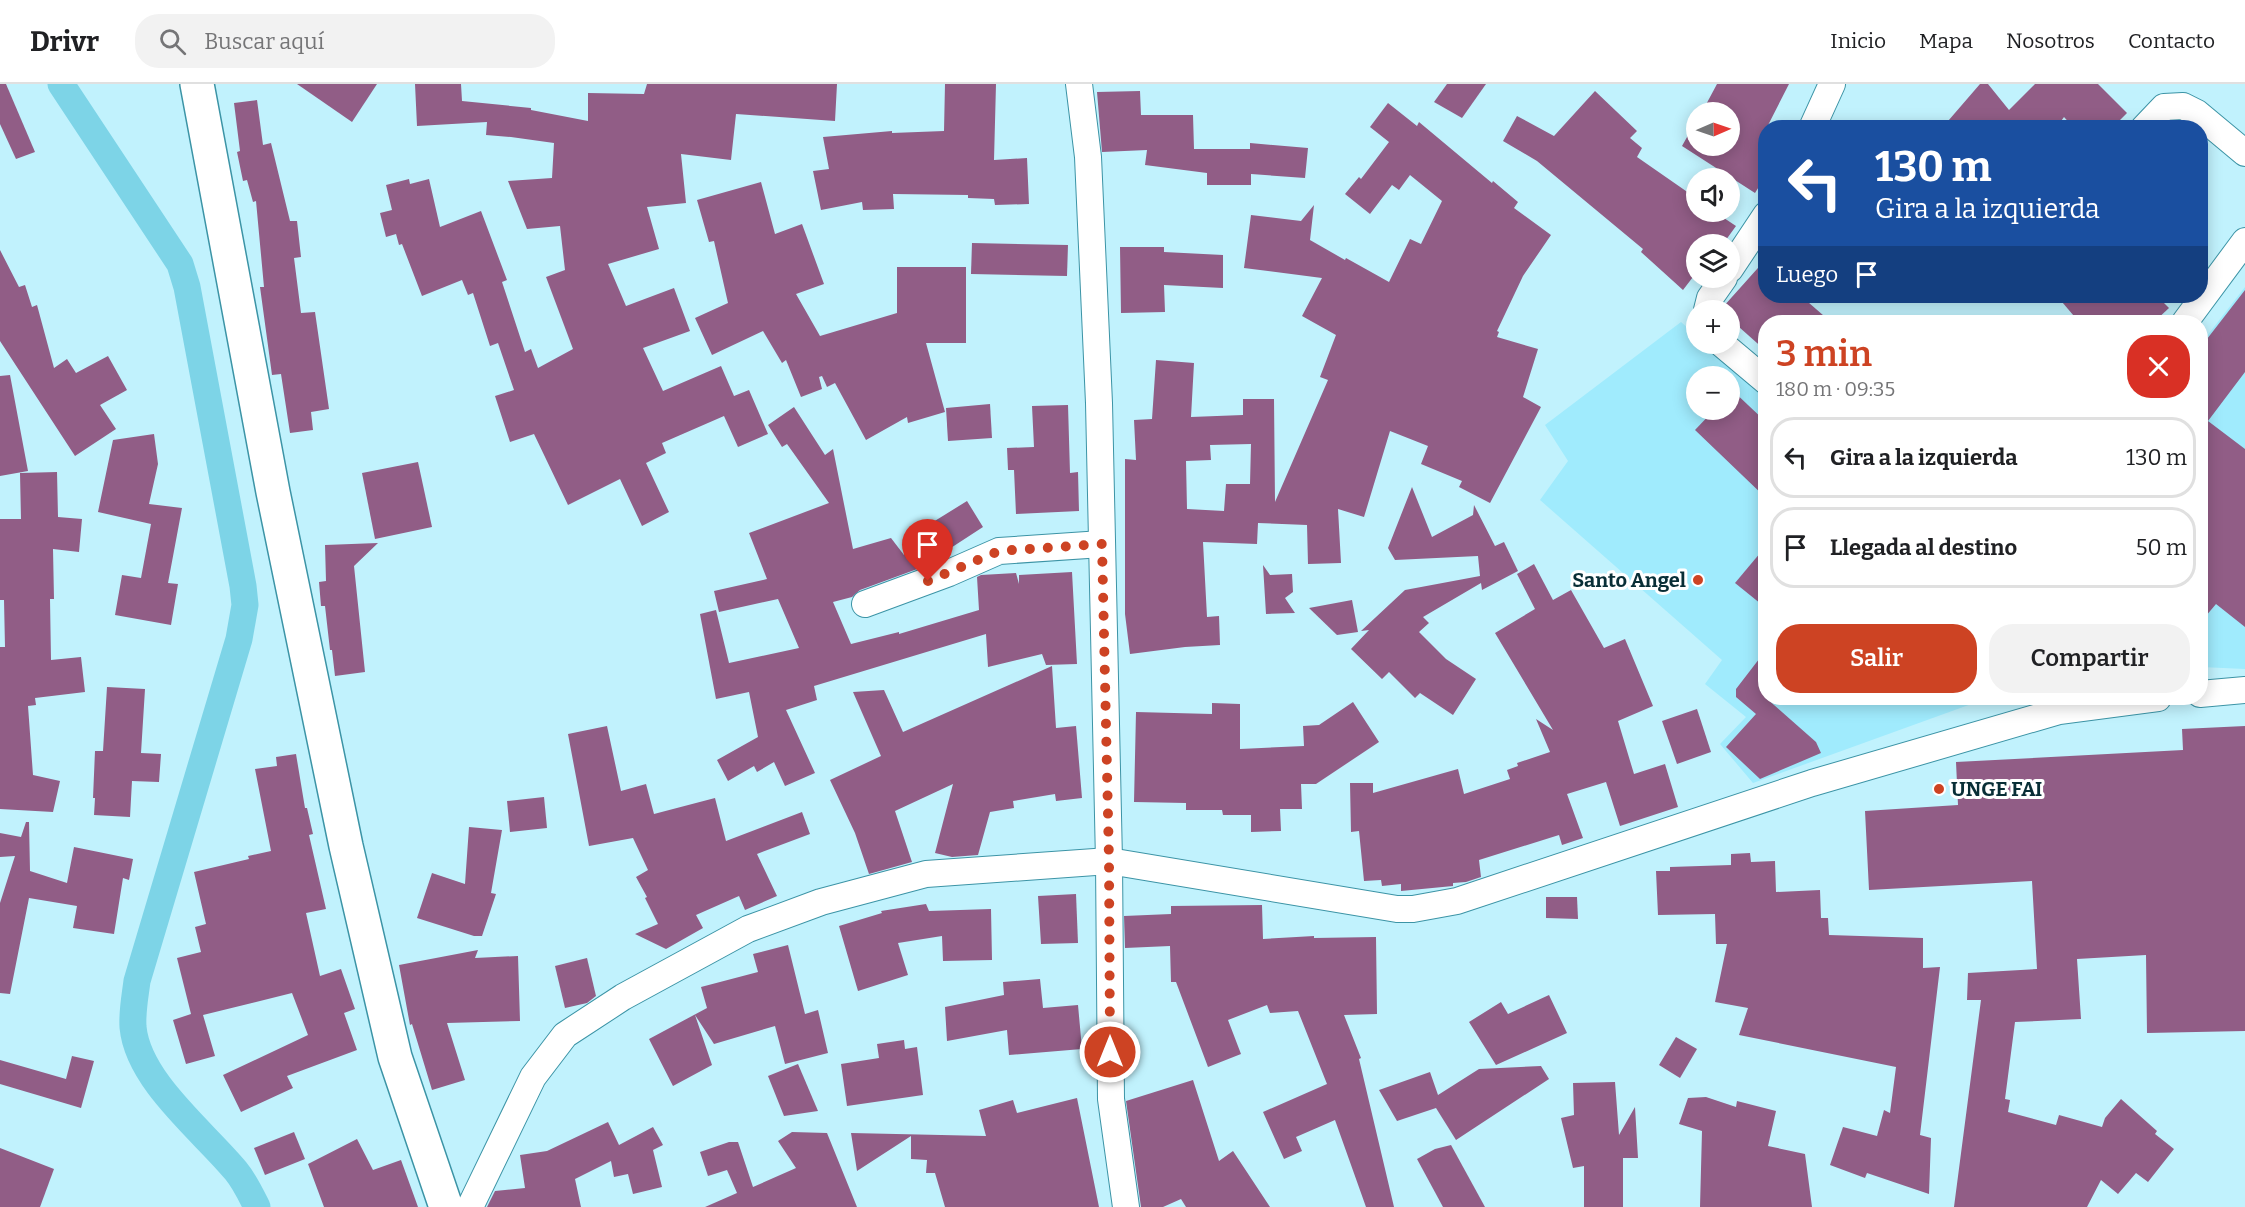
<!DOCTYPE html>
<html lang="es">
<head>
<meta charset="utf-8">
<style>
	body { margin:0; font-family:Bitter,serif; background:#f2f2f2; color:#202124; height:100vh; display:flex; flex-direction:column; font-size:22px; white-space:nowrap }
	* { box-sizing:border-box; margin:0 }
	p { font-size:20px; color:#757577 }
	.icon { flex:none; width:33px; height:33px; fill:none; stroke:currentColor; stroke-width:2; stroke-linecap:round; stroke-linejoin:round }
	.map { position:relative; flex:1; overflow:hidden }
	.side { position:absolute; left:1758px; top:231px; width:450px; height:390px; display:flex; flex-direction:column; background:#fff; border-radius:24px; box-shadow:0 3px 15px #0003 }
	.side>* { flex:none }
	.hud { position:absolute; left:1758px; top:36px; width:450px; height:183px; border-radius:24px; box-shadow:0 3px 15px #0003; background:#1a4fa0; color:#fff; overflow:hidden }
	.needle { width:39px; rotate:88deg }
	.controls { position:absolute; left:1686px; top:18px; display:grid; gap:12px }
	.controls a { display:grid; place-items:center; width:54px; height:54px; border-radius:50%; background:#fff; box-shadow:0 3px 15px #0003; font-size:30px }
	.pin { position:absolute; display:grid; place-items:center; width:51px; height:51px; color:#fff; margin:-62px -26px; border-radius:50% 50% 50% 0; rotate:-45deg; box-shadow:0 0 6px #0007 }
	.pin .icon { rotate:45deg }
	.me { position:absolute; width:66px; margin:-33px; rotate:0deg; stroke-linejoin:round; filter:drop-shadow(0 0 4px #0008) }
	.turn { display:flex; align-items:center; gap:21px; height:126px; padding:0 18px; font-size:27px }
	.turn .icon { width:78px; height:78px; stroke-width:2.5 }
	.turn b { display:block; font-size:42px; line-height:51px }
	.then { display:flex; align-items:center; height:57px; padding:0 18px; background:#0003; gap:12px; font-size:22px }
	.round { display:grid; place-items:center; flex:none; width:63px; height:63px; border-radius:24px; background:#f2f2f2 }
	.head { display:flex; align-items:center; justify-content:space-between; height:102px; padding:0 18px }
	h1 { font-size:36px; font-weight:600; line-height:45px; color:#cd4323 }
	.action { display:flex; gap:12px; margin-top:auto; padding:12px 18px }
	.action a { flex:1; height:69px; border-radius:24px; background:#cd4323; color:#fff; font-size:24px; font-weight:600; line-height:69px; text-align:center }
	.action a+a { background:#f2f2f2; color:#202124 }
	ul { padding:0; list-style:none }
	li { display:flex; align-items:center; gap:18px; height:81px; margin:0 12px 9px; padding:0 6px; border:3px solid #e0e0e0; border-radius:24px }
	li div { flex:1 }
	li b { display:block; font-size:22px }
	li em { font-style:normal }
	header { display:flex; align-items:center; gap:36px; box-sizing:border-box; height:84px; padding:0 30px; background:#fff; border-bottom:2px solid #e0e0e0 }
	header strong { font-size:28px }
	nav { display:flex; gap:33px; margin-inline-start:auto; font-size:21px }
	.search { width:420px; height:54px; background:#f2f2f2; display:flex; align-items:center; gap:15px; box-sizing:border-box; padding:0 21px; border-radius:24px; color:#757577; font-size:22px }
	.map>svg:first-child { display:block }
	.built { fill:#a0ebfd; fill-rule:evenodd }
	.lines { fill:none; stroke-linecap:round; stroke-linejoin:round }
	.canal { stroke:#7dd4e7; stroke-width:27 }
	.building { fill:#915d86; fill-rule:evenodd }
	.minor-casing { stroke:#3c94a6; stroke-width:28 }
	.secondary-casing { stroke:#3c94a6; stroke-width:36 }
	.minor { stroke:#fff; stroke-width:26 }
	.secondary { stroke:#fff; stroke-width:33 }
	.route { stroke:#cd4323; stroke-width:10; stroke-dasharray:0 18 }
	.poi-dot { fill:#cd4323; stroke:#fff; stroke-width:2 }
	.labels { text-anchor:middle; stroke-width:6; stroke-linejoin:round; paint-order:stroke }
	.poi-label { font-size:20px; font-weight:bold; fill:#082e36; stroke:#fff; text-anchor:end }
</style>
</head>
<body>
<header>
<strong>Drivr</strong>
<div class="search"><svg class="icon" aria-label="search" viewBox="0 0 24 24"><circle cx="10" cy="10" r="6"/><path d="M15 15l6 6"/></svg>Buscar aquí</div>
<nav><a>Inicio</a><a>Mapa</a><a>Nosotros</a><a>Contacto</a></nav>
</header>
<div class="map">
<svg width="2245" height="1123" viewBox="0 0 2245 1123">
	<rect width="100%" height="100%" fill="#c1f2fd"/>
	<g class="built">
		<polygon points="2245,203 2245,585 2201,583 2200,261"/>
		<path d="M1681,238l15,13v9h9l60,53 1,301h222l-235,85 -33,-39 26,-27 -41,-33 17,-24 -182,-160 28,-39 -23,-36zM1696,292h34v34h-34z"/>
	</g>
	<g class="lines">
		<path class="canal" d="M61,0l119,180 7,23 56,299 2,19 -6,34 -102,342c-2,16 -5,30 -4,46 5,54 70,104 103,144 9,11 15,24 21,36"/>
	</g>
	<g class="building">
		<polygon points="0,0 6,0 35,68 16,75 0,40"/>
		<polygon points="297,0 377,0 352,38"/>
		<polygon points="415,0 461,0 462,17 531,24 531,26 588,37 588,9 644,10 647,0 837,0 835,37 736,30 731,76 681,70 686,119 647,123 659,165 608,180 626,222 674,204 690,247 643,264 663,307 721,282 734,312 749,306 768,350 738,363 724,332 662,359 666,369 646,379 669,428 642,442 620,395 568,421 534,350 510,358 495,312 514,306 498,259 490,262 473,209 468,211 462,196 422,212 402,160 399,161 396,150 386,153 380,129 392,126 386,101 409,95 410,100 429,95 440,143 481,127 507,196 502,198 525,268 531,265 538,284 573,265 546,193 565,186 560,142 527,145 508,97 552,94 554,59 511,53 486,51 487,38 417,42"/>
		<polygon points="945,0 996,0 994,76 1027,74 1029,120 995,121 994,115 968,114 968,111 893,110 894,125 863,126 862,118 821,126 813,87 829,85 823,53 892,47 892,49 944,47"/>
		<polygon points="1447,0 1486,0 1462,34 1434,18"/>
		<polygon points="1717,0 1789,0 1763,51 1766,52 1766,91 1755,109 1682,62 1696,37 1696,62 1730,62 1730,28 1702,28"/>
		<polygon points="1980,0 1988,0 2009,26 2035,0 2098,0 2127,29 2112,44 2074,44 2064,33 2056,44 1942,44"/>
		<polygon points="1140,7 1141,31 1193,31 1194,65 1250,65 1250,59 1308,64 1305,94 1251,90 1251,101 1207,101 1207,89 1145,81 1147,66 1102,68 1097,8"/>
		<polygon points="1595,7 1637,47 1630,54 1642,64 1637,73 1696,114 1696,128 1715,128 1736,142 1723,160 1696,160 1696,189 1683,206 1641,168 1643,165 1537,77 1503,57 1517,32 1554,52"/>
		<polygon points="257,16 263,61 271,59 290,137 297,137 301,173 294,174 301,229 315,228 329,325 311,328 313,346 290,349 281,290 272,291 260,203 264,203 256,117 253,118 247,96 243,97 237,68 240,67 234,19"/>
		<path d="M1388,19l29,23 2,-4 73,61 1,-2 25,21 -4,6 37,27 -28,41 -26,55 2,1 -2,5 41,12 -15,48 18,10 -51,96 -31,-16 3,-6 -41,-17 7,-18 -38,-15 -26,86 -26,-8 3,54 -33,1 -1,-39 -49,-2 -1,21 -54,-2 4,75 12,-1 1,29 -35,2 -55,7 -5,-40v-155l11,1 -2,-40 18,-1 4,-59 38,3 -3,54 52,-2v-16h31l1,103 53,-122 -8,-3 16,-42 -34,-19 20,-38 -78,-10 7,-53 50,6 13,-16 -4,35 35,20 1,-2 43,24 21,-43 11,5 21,-43 -32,-26 -11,15 -7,-5 -22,29 -25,-20 14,-17 2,2 28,-37 -19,-15zM1251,360l-1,40h-24l-2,27 -37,-2 -1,-48 25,-1 -1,-15z"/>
		<polygon points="761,98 775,150 802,140 824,200 796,210 820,252 897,229 897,183 966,183 966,259 926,259 945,328 908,339 907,333 866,356 835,299 827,303 822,292 819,293 822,305 801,313 786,276 782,279 763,247 712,271 695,234 728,219 714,157 709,158 697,116"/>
		<polygon points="972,159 1068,161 1067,192 971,190"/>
		<polygon points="1120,163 1164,163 1164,168 1223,171 1223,204 1164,201 1165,228 1121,229"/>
		<polygon points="0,166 19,203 25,201 32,223 37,221 54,284 67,275 76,289 108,272 127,306 100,321 116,345 75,372 0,257"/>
		<polygon points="1766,175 1766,212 1801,212 1831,238 1766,238 1766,267 1730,235 1730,226 1722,226 1723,223"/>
		<polygon points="2245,206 2245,288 2208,337 2245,365 2245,543 2216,520 2200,539 2200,264"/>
		<polygon points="2057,212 2157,212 2169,224 2154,238 2079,238"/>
		<polygon points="10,291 28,387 0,392 0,292"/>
		<polygon points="1730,304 1766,338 1766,414 1695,346 1714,326 1730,326"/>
		<polygon points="990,320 992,354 948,357 946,324"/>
		<polygon points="1068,321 1070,389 1078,388 1079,427 1016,430 1014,386 1008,386 1007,364 1034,363 1032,322"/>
		<polygon points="794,323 825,371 833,365 853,465 891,454 904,471 923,459 917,448 967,417 983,443 920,484 860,506 852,513 833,518 851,560 899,548 899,550 979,526 977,493 981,491 1016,489 1019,500 1019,491 1072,488 1077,580 1046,581 1042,570 988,583 986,550 814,602 817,616 786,626 815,689 785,702 774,678 757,688 754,682 728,697 717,676 758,653 749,608 716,615 700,530 716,526 729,579 799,564 778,515 719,528 714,507 767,495 749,449 829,419 787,360 782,363 768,341"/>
		<polygon points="154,350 158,380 149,420 182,424 168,499 178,500 171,541 115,531 122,491 141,494 151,440 98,428 113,356"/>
		<polygon points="418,378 432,443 375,455 362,389"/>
		<polygon points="57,388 58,433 82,435 79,468 53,465 54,515 50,515 51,576 81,573 85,608 35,614 36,621 28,622 33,691 60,697 53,728 0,725 0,563 5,563 4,516 0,516 0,435 21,435 20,389"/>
		<polygon points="1412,403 1432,453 1473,431 1474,421 1495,462 1504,458 1518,487 1482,506 1481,499 1423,533 1429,539 1419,548 1446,575 1476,595 1453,631 1420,609 1415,614 1389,588 1382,595 1351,565 1369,546 1361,547 1405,506 1480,492 1478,472 1395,476 1388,464"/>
		<polygon points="378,459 354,482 365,588 335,592 332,566 330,566 325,522 321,522 319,498 326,497 325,461"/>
		<polygon points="1766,462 1766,524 1735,499"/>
		<polygon points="1534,480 1553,516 1571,506 1604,564 1625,555 1653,622 1618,637 1634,690 1665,680 1678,723 1620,742 1606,698 1567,710 1583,754 1562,761 1559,751 1479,776 1481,793 1466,798 1453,799 1453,802 1401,807 1401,800 1382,802 1381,796 1364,797 1359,747 1351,748 1350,699 1373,699 1373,709 1458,685 1464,710 1510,695 1507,686 1518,682 1517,679 1550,668 1536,635 1553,646 1495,549 1535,525 1517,490"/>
		<polygon points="1263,481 1270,491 1292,490 1293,508 1285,514 1295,529 1266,530"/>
		<polygon points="1352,516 1358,548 1337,551 1309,524"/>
		<polygon points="1766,566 1766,614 1816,658 1821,669 1760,695 1726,663 1756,630 1736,613 1736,605"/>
		<polygon points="1052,582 1056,644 1076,642 1082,714 1056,717 1055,710 1013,717 1014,724 990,728 978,771 952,773 935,769 953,700 895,727 912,778 869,790 855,749 830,696 881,672 853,608 884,606 903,648"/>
		<polygon points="107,603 145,605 141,669 161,670 159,698 132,697 130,733 94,731 95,714 93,714 95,667 103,667"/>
		<polygon points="1353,618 1379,658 1316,700 1301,700 1302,725 1280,725 1281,747 1251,748 1251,731 1223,731 1222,726 1186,726 1186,719 1134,718 1136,628 1212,630 1212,619 1240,620 1240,665 1304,662 1303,642 1319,641"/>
		<polygon points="1697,625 1711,668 1677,680 1662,637"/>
		<polygon points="607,642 621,707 646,700 654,730 715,714 726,757 802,728 810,750 757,770 777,812 745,826 739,812 696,831 703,844 666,865 635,850 658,840 645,814 647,813 636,793 648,786 633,754 589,762 568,650"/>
		<polygon points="2245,642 2245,947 2147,949 2146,871 2077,875 2081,935 2015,938 2005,1015 2010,1016 2008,1028 2056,1041 2059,1031 2102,1043 2105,1034 2121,1015 2157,1047 2155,1050 2174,1065 2148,1098 2136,1089 2118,1110 2101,1096 2087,1123 1954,1123 1981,916 1967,916 1968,889 2037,885 2032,797 1869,806 1865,727 1958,721 1956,678 2183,666 2182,645"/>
		<polygon points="296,670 305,724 307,724 313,750 309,751 326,825 306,829 320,892 341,885 355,925 344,929 357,966 287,992 293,1004 241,1028 223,991 308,951 292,909 203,931 215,972 186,980 173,936 191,930 177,874 201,868 195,843 206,840 194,788 249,775 248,772 271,767 255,685 277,682 276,673"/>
		<polygon points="544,713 547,744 510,748 507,717"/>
		<polygon points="26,738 29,738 30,787 67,799 74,763 133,775 129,796 123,794 114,850 73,844 77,822 29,814 10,910 0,909 0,819 15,772 0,773 0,749 21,753"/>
		<polygon points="469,743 502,746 491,809 496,810 482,852 474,852 417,834 432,789 465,800"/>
		<polygon points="1750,769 1751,778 1775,777 1776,808 1820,806 1821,834 1828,834 1829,851 1923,854 1923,884 1940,883 1920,1051 1931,1054 1929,1110 1867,1089 1865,1094 1830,1081 1843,1043 1877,1052 1884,1026 1890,1029 1896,983 1739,951 1748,924 1715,918 1727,860 1716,860 1715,830 1658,831 1656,787 1670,787 1670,783 1731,781 1731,770"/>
		<polygon points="1076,810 1078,859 1041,860 1038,812"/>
		<polygon points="1546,813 1577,813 1578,835 1546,834"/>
		<polygon points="926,820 929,827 991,825 992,876 943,877 942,852 898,859 908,891 858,907 839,842 882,829 881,827"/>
		<polygon points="1262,821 1263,855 1314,852 1314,854 1376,853 1377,930 1344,931 1361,974 1359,975 1394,1123 1366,1123 1335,1036 1296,1053 1302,1067 1284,1075 1263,1028 1327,1000 1298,927 1270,929 1267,921 1228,936 1241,970 1208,983 1176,898 1171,898 1170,862 1125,864 1124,832 1171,830 1171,822"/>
		<polygon points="788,861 805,930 818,926 828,969 785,980 775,942 714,960 695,931 712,981 673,1002 649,955 707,924 701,903 758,888 753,870"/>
		<polygon points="478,866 475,874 518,872 520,937 447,939 465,996 432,1006 412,940 410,941 399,881"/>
		<polygon points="587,874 596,912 587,919 565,924 555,882"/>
		<polygon points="1040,895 1043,924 1078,921 1082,965 1009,971 1007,946 947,957 945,923 1004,911 1003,898"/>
		<polygon points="1549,911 1567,949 1496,981 1469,938 1501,918 1508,930"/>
		<polygon points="1676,953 1697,965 1680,994 1659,981"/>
		<polygon points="904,956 905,965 917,963 923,1011 847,1022 841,980 879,974 877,960"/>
		<polygon points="72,972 94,977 81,1024 0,1000 0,976 66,995"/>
		<polygon points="798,980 818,1027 784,1032 768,992"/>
		<polygon points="1541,982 1549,995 1456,1056 1436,1024 1397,1037 1379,1006 1430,988 1438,1011 1479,985"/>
		<polygon points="1193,996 1219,1077 1233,1067 1270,1123 1186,1123 1181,1115 1163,1123 1141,1123 1126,1017"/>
		<polygon points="1615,998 1619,1051 1635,1023 1638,1074 1623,1074 1623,1123 1584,1123 1584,1082 1573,1084 1561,1034 1574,1031 1573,999"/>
		<polygon points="1706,1013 1736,1023 1737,1017 1776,1027 1768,1062 1805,1070 1812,1123 1700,1123 1702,1047 1679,1040 1688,1014"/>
		<polygon points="1077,1014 1099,1123 945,1123 935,1089 926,1089 927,1076 911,1075 911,1052 857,1087 851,1049 986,1052 979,1026 1013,1016 1017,1029"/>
		<polygon points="608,1038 619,1061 653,1043 663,1061 653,1066 662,1103 633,1110 628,1090 614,1093 611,1077 575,1095 581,1123 487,1123 495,1107 525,1104 520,1071 547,1067"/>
		<polygon points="294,1048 305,1075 265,1091 254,1064"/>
		<polygon points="792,1048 827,1049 857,1123 705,1123 737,1109 727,1086 708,1092 700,1068 729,1058 738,1058 753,1103 796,1084 778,1057"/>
		<polygon points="357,1055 373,1086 401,1076 418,1123 324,1123 308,1080"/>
		<polygon points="1451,1061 1485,1123 1443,1123 1417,1075 1435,1065"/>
		<polygon points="0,1064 54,1085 40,1123 0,1123"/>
	</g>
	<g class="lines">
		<defs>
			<g id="minor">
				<polyline points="1079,0 1088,73 1099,319 1109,777 1111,1015 1126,1123"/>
				<polyline points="1812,44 1832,0"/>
				<polyline points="2144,44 2164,23 2183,22 2197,29 2245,69"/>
				<polyline points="1730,185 1766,131"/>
				<polyline points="1707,226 1710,214 1724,194"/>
				<polyline points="2185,238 2245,157"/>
				<polyline points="1722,260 1766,297"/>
				<polyline points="865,520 949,489 999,467 1102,460"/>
				<polyline points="2200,610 2245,606"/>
				<polyline points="470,1123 533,993 565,951 623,913 748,845 821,818 926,790 1109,777 1397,825 1413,825 1457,817 1812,699 2059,627 2158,614"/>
			</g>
			<polyline id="secondary" points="197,0 273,408 346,762 395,973 446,1123"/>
		</defs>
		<use href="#minor" class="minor-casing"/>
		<use href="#secondary" class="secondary-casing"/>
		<use href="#minor" class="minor"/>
		<use href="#secondary" class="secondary"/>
	</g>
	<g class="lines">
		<polyline class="route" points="928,497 999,467 1102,460 1109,777 1110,968"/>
	</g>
	<g class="poi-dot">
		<circle cx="1698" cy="496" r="6"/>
		<circle cx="1939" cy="705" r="6"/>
	</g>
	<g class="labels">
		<g class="poi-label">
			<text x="1686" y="503">Santo Angel</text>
			<text x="1951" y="712" text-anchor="start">UNGE FAI</text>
		</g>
	</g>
</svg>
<div class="controls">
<a><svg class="needle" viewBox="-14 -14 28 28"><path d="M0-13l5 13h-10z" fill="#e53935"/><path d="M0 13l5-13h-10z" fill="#757577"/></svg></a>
<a><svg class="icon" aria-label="sound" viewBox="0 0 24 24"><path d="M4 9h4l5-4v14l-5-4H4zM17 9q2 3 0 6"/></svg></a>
<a><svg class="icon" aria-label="layers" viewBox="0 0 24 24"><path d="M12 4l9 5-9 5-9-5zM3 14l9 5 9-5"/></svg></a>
<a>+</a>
<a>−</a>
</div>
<div class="pin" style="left:928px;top:497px;background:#d93025"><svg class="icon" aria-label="arrive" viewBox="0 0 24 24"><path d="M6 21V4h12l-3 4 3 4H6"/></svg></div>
<svg class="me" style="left:1110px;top:968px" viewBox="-20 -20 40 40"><circle r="17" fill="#cd4323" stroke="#fff" stroke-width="3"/><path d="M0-11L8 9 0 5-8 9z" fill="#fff"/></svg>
<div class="hud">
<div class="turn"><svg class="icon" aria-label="left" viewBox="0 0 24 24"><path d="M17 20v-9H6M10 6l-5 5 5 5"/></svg><div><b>130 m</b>Gira a la izquierda</div></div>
<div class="then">Luego<svg class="icon" aria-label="arrive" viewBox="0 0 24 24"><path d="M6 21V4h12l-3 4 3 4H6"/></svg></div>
</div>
<section class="side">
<div class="head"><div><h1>3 min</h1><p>180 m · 09:35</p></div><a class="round" style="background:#d93025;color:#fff"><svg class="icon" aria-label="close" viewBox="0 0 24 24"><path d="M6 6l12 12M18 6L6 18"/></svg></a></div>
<ul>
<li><svg class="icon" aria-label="left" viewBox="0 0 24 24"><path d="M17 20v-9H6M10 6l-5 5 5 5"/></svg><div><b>Gira a la izquierda</b></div><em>130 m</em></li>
<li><svg class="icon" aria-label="arrive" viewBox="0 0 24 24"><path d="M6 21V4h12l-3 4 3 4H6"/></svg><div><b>Llegada al destino</b></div><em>50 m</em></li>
</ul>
<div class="action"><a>Salir</a><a>Compartir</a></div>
</section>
</div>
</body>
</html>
